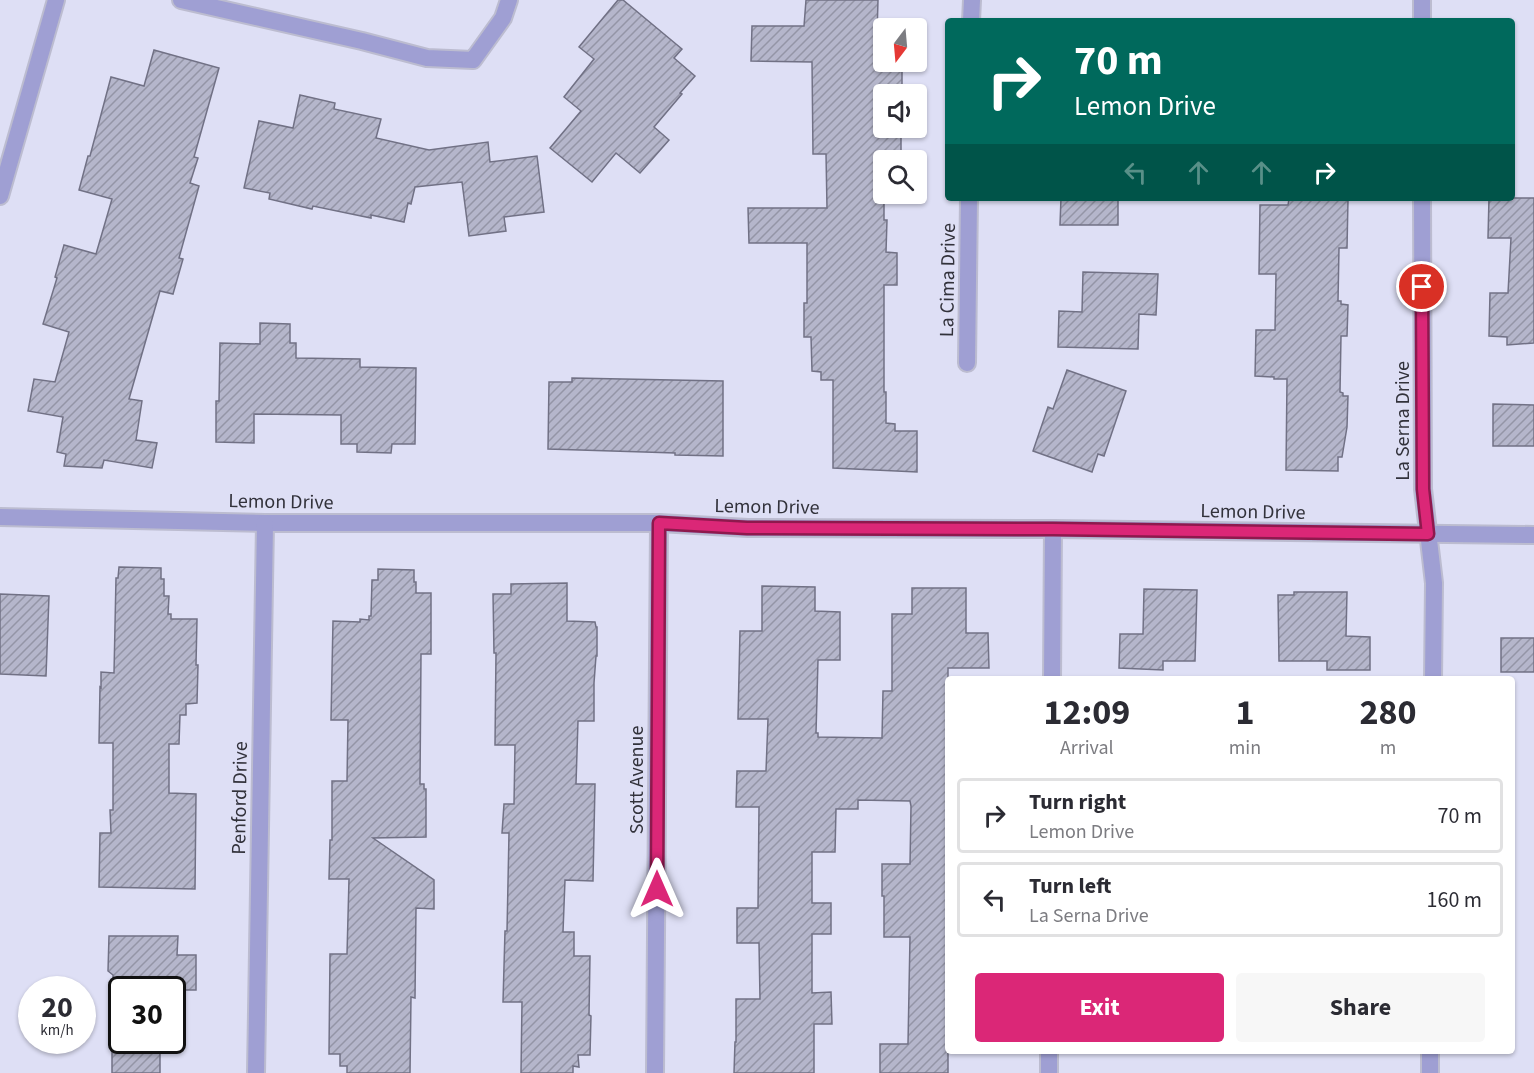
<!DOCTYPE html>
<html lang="en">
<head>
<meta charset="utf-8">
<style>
	body { margin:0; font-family:"Source Sans 3",sans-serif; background:#f7f7f7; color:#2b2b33; height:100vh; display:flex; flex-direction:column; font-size:22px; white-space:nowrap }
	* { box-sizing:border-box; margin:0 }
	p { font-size:20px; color:#7c7c81 }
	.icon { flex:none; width:33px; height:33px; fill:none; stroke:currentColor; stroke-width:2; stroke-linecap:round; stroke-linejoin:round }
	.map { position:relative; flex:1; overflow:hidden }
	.details { position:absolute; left:945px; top:676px; width:570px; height:378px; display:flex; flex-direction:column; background:#fff; border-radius:6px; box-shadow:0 2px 4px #0004 }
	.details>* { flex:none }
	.top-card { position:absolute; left:945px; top:18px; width:570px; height:183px; border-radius:6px; box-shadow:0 2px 4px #0004; background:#00695c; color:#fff; overflow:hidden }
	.needle { width:39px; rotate:196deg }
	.fabs { position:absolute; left:873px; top:18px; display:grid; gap:12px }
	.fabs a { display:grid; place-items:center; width:54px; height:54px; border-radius:6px; background:#fff; box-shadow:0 2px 4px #0004; font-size:30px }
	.speed { position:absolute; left:18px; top:976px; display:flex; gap:12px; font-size:30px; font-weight:700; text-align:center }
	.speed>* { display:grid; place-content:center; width:78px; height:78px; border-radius:50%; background:#fff; box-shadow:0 2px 4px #0004; line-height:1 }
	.speed small { font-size:15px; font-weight:400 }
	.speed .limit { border:3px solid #111; border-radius:9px; background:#fff; color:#111 }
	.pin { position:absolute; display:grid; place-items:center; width:51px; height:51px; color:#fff; margin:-26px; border:3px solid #fff; border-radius:50%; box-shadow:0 2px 6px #0007 }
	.me { position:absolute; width:66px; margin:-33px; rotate:0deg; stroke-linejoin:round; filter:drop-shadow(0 0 4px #0008) }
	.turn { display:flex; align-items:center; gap:21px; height:126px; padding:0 30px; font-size:27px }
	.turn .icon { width:78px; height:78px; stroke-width:2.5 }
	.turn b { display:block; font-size:42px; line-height:51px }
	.lanes { display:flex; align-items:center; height:57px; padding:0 30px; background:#0003; justify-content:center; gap:30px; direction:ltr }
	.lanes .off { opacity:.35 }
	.eta { display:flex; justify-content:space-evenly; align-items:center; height:102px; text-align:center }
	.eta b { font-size:36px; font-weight:700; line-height:42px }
	.button { display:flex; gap:12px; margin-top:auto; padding:12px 30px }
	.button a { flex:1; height:69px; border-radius:6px; background:#db2777; color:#fff; font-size:24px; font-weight:700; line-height:69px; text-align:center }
	.button a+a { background:#f7f7f7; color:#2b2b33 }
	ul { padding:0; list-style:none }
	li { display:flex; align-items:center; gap:18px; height:75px; margin:0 12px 9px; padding:0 18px; border:3px solid #e1e1e2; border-radius:6px }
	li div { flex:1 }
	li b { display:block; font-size:22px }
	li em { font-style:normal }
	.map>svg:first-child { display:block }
	.building { fill:url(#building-hatch); stroke:#717185; stroke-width:1.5 }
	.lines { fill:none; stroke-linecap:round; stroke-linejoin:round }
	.minor-casing { stroke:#bcbcd0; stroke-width:20 }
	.minor { stroke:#9f9fd3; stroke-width:16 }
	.route-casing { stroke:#8e194d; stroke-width:15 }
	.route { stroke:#db2777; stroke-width:10 }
	.labels { text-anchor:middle; stroke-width:5; stroke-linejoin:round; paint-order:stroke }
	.street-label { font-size:20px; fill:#32323b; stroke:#dedff5 }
</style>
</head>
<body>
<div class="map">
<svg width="1534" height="1073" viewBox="0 0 1534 1073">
	<defs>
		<pattern id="building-hatch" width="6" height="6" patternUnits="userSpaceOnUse" patternTransform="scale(1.5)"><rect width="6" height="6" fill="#b5b6cb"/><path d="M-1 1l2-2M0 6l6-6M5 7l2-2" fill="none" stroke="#9495a6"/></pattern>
	</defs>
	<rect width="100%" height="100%" fill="#dedff5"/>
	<g class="building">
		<polygon points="618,0 623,0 682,49 674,58 695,76 680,93 682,94 654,127 669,140 640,173 616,153 592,182 550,148 581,111 564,97 594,59 579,47"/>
		<polygon points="806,0 878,0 877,36 884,36 884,62 902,62 902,94 884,94 884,128 901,128 901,160 884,160 884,220 887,220 886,252 897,253 897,285 884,285 884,392 886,392 886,423 895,424 895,431 917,431 917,472 833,468 833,380 821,380 821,372 812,371 811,337 804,337 804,303 807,303 807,243 749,243 748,208 827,208 826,154 813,154 812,62 751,61 752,26 804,26"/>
		<polygon points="154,50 219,68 194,157 198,158 190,183 199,186 179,258 183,259 173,294 160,291 129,399 142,401 136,440 157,443 152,468 104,460 102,468 64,466 66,454 57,452 63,417 28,411 34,379 55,382 69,332 43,324 57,278 55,277 64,245 96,254 112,199 79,190 88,156 90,156 111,77 144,86"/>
		<polygon points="300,95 335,103 334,109 381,119 376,138 429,150 488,142 490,162 537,156 544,212 504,217 506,231 469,236 462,182 415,187 411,204 408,203 404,222 371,215 371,218 313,206 312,209 269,199 270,193 244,188 259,121 293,128"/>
		<polygon points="1061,198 1118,198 1118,225 1060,225"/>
		<polygon points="1489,198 1534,198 1534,343 1507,345 1507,337 1489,336 1490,293 1508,293 1511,238 1488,238"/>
		<polygon points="1289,199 1348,200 1347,248 1339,248 1338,301 1341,301 1341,304 1348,305 1347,336 1341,336 1340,392 1343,393 1343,396 1348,396 1347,427 1342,457 1338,457 1338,471 1286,470 1287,379 1274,379 1274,377 1255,376 1256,330 1275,330 1276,274 1259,274 1260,205 1288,205"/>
		<polygon points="1083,272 1158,274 1156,315 1139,314 1138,349 1058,347 1059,311 1082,312"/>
		<polygon points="260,323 290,324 290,343 296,343 296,358 360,359 360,367 416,368 415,444 392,444 391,453 357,452 357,444 341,444 341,415 254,414 254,443 216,442 216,401 219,401 220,343 260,344"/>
		<polygon points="1067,370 1126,391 1104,456 1098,454 1092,472 1033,451 1048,407 1053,409"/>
		<polygon points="572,378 723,381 723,456 675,455 675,453 644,452 548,449 549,382 572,382"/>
		<polygon points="1493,404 1534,405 1534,446 1493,446"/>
		<polygon points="119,567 161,568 161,579 164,579 164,596 169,596 168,614 171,614 171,619 197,619 196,665 198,665 197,703 186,704 186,715 180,715 179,744 169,744 169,793 196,794 195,889 99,887 100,833 111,833 110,810 113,810 113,743 99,743 100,687 101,688 101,672 114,673 116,578 118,578"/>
		<polygon points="378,569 414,570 414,582 416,582 416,593 431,593 431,654 421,654 420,784 424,784 424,789 426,789 426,837 373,838 434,880 434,909 416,908 415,998 411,997 410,1073 347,1073 347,1066 340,1066 340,1054 329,1054 330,954 347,954 349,879 329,879 330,840 332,840 332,781 347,781 348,720 331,720 333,621 360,622 360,619 369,620 369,616 371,616 372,580 378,580"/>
		<polygon points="567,583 567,621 595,622 596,627 597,627 597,656 596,656 594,683 594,721 578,721 576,784 595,784 593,881 565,880 563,932 574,932 574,956 590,956 589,1015 591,1016 590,1055 578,1055 579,1067 573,1066 573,1073 521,1073 522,1002 503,1002 505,931 507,931 509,833 502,833 504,804 514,804 515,745 495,745 496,653 494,653 493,594 511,594 511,584"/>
		<polygon points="762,586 815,587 815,611 840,612 840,660 818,660 816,733 818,733 818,737 882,738 883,691 892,691 892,614 912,614 912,588 966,588 966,633 988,633 989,668 948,668 948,1073 880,1073 880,1044 908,1044 910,937 884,937 884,896 882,896 882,864 910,864 911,806 910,801 858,800 858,809 836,809 835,852 812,852 812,903 831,903 831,934 812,934 812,993 831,992 832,1024 814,1024 814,1073 734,1073 735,1042 736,1042 736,999 760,999 759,943 737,943 737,908 758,908 759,807 736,807 737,771 766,771 768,719 738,719 740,631 762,631"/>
		<polygon points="1144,589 1197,590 1195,661 1163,661 1163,670 1119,668 1120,634 1143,634"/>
		<polygon points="1294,592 1347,592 1346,636 1370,637 1370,670 1327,670 1327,661 1279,661 1278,595 1294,595"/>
		<polygon points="0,594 49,596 46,676 0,674"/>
		<rect x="1501" y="638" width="33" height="34"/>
		<polygon points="109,936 178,936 177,955 196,955 196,990 113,990 113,975 108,971"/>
		<rect x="112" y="1041" width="48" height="32"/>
	</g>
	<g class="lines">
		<defs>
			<g id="minor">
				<polyline points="181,0 362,41 427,58 473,60 503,18 509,0"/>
				<polyline points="1422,0 1422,21"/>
				<polyline points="971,21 972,0"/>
				<polyline points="0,196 56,0"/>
				<polyline points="1422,198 1423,489 1434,583 1433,680"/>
				<polyline points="967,363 969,198"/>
				<polyline points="0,517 265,523 659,523 748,528 1053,529 1534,535"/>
				<polyline points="1052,680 1053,529"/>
				<polyline points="256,1073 265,523"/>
				<polyline points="655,1073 659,523"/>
				<polyline points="1049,1073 1049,1052"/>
				<polyline points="1430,1073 1430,1052"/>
			</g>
		</defs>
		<use href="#minor" class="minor-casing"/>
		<use href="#minor" class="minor"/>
	</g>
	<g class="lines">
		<defs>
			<polyline id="route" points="657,889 659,523 747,528 1053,529 1428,534 1423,489 1422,287"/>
		</defs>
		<use href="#route" class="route-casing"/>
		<use href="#route" class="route"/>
	</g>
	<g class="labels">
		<g class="street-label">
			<text transform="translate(947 280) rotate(-89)" y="7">La Cima Drive</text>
			<text transform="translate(1402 421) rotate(-90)" y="7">La Serna Drive</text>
			<text transform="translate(281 501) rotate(1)" y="7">Lemon Drive</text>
			<text transform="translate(767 506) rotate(1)" y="7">Lemon Drive</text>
			<text transform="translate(1253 511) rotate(1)" y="7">Lemon Drive</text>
			<text transform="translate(636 780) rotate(-90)" y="7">Scott Avenue</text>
			<text transform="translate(239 798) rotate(-89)" y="7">Penford Drive</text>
		</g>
	</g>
</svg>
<div class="fabs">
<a><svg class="needle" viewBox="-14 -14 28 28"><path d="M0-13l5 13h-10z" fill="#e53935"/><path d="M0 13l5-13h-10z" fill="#7c7c81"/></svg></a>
<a><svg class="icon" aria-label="sound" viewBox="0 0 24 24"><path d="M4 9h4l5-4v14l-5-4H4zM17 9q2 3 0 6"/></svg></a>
<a><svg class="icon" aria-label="search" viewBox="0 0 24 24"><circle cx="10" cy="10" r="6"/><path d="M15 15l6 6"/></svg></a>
</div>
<div class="speed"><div>20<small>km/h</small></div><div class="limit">30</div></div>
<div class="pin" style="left:1422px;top:287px;background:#d93025"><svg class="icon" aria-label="arrive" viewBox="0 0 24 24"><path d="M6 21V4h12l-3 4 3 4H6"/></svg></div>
<svg class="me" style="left:657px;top:889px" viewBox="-20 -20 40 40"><path d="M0-17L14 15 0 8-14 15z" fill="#db2777" stroke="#fff" stroke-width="4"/></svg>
<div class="top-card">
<div class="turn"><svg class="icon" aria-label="right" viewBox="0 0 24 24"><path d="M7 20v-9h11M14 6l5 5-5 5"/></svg><div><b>70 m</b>Lemon Drive</div></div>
<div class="lanes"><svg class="icon off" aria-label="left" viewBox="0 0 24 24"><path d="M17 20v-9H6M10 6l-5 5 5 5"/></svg><svg class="icon off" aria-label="ahead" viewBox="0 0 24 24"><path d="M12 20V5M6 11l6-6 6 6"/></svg><svg class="icon off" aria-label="ahead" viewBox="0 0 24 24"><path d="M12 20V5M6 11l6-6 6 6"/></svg><svg class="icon" aria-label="right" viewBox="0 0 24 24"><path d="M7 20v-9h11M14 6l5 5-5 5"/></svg></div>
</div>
<section class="details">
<div class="eta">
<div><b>12:09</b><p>Arrival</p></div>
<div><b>1</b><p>min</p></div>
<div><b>280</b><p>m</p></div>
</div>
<ul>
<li><svg class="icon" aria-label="right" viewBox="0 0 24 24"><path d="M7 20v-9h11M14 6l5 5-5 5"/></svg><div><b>Turn right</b><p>Lemon Drive</p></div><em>70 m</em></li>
<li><svg class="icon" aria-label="left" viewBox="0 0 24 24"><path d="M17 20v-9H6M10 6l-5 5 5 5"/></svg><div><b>Turn left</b><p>La Serna Drive</p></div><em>160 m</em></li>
</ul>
<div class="button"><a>Exit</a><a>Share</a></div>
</section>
</div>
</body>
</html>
